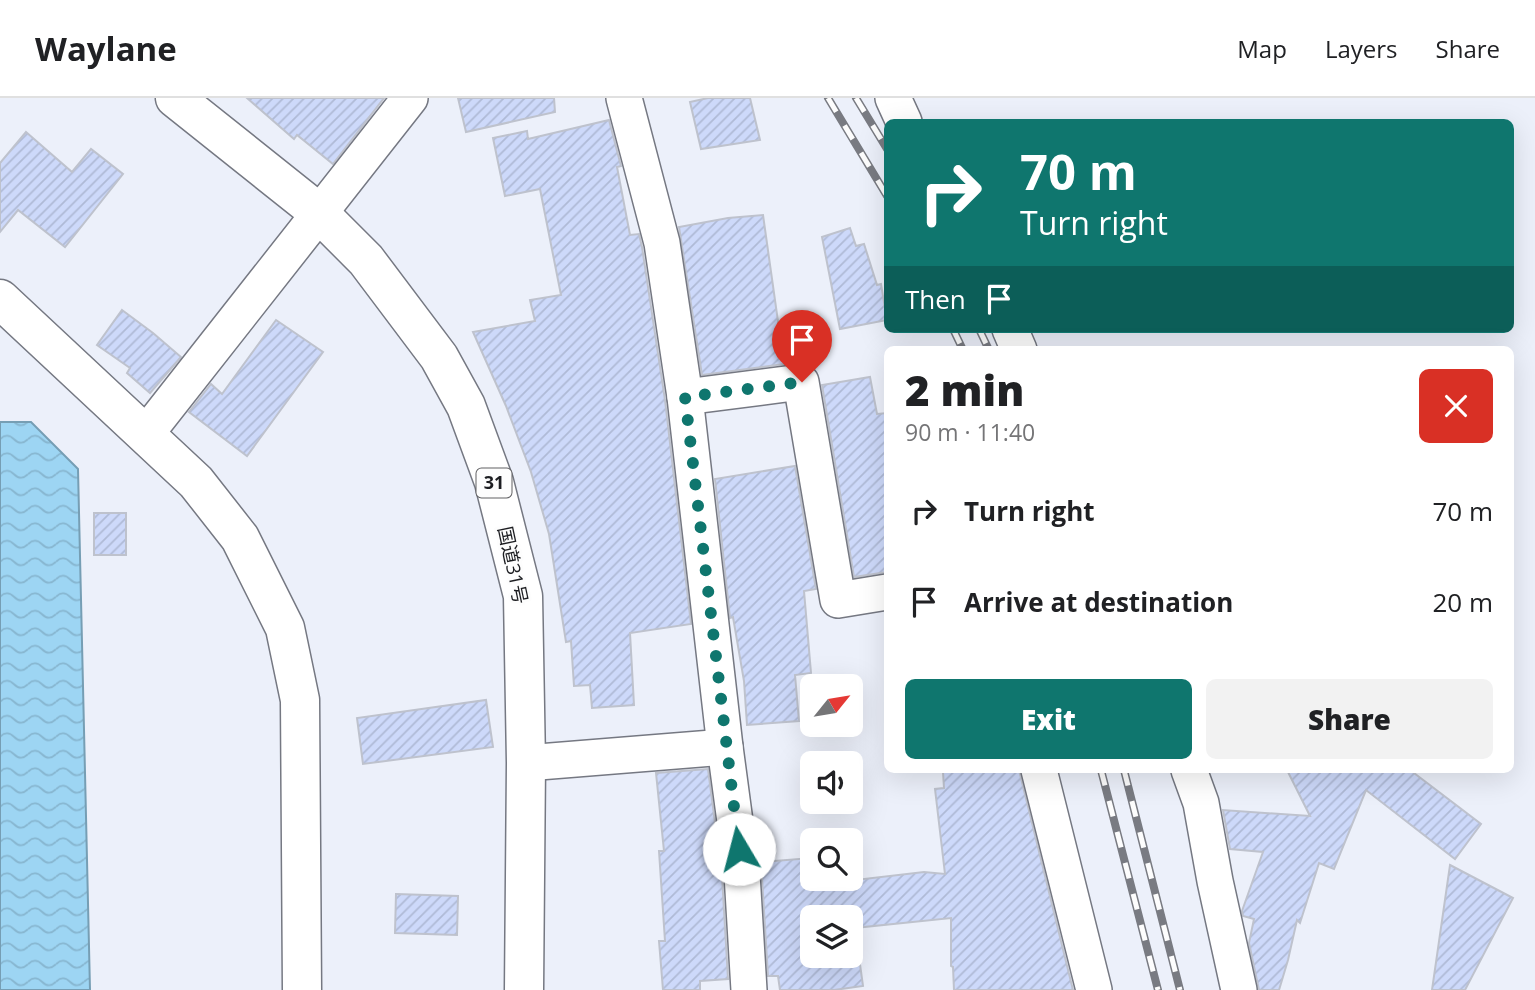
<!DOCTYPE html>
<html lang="en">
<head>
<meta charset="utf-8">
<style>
	body { margin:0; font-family:"Open Sans","Noto Sans JP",sans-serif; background:#f2f2f2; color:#202124; height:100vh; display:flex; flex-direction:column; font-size:26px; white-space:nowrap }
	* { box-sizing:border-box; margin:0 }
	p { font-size:23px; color:#757577 }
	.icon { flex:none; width:38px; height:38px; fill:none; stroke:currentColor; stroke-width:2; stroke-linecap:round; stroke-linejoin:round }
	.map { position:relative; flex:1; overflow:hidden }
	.panel { position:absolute; left:884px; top:248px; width:630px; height:427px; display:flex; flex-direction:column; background:#fff; border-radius:10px; box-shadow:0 7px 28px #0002 }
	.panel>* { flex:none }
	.top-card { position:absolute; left:884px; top:21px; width:630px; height:214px; border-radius:10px; box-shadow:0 7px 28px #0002; background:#0f766e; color:#fff; overflow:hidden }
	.needle { width:46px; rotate:60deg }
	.fabs { position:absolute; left:800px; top:576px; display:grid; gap:14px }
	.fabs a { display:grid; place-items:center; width:63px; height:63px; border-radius:10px; background:#fff; box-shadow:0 7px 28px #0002; font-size:35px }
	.pin { position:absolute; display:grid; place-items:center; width:60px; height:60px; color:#fff; margin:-72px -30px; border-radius:50% 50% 50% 0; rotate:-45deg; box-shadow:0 0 7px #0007 }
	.pin .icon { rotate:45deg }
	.me { position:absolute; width:77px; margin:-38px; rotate:352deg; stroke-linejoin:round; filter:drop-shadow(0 0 5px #0008) }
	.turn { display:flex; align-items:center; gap:24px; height:147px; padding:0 21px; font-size:32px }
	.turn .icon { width:91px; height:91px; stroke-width:2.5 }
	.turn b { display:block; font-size:49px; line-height:60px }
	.then { display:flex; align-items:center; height:66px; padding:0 21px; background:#0003; gap:14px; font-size:26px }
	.round { display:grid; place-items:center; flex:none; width:74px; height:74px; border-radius:10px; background:#f2f2f2 }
	.head { display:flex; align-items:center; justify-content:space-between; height:119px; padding:0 21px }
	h1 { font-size:42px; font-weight:800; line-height:52px }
	.primary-button { display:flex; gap:14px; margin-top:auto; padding:14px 21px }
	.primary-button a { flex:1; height:80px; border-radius:10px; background:#0f766e; color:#fff; font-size:28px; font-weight:800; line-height:80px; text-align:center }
	.primary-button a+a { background:#f2f2f2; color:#202124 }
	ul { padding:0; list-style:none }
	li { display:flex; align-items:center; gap:21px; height:91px; padding:0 21px }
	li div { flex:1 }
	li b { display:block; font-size:26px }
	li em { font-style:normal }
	header { display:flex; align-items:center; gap:42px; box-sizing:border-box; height:98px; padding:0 35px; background:#fff; border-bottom:2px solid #e0e0e0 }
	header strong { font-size:33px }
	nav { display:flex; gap:38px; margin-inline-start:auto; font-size:24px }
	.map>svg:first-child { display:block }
	.water { fill:url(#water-waves); stroke:#769eb4; stroke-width:2 }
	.building { fill:url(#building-hatch); stroke:#bec2cd; stroke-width:2; fill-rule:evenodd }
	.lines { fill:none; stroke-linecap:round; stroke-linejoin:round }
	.street-casing { stroke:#757882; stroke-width:38 }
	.secondary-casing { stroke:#757882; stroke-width:41 }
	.highway-casing { stroke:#757882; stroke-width:41 }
	.street { stroke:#fff; stroke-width:35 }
	.secondary { stroke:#fff; stroke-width:38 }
	.highway { stroke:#fff; stroke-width:38 }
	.rail-casing { stroke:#797b82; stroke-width:8 }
	.rail { stroke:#fdfdfd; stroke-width:5; stroke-dasharray:16; stroke-linecap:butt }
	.route { stroke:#0f766e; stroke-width:12; stroke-dasharray:0 21.6 }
	.labels { text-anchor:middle; stroke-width:6; stroke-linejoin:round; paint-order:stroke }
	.shield { fill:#fdfdfd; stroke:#606063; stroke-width:2 }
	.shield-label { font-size:18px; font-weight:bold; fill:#1c1d21 }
	.street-label { font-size:19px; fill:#1c1d21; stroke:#fdfdfd }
</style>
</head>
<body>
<header>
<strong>Waylane</strong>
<nav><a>Map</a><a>Layers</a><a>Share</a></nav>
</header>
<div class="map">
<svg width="1535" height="892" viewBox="0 0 1535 892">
	<defs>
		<pattern id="water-waves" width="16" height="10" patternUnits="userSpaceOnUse" patternTransform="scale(1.75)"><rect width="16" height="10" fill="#9dd5f3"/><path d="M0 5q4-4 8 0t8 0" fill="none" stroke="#87b6d0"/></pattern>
		<pattern id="building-hatch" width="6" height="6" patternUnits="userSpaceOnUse" patternTransform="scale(1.75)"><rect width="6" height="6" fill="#cdd9fa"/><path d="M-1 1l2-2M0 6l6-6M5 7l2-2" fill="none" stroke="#afbad6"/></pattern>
	</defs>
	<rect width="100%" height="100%" fill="#ecf0fa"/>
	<polygon class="water" points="0,324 31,324 78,371 90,892 0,892"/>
	<g class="building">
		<polygon points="247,0 384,0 333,66 297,37 294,41"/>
		<polygon points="458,0 554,0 555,14 466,34"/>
		<polygon points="708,0 750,0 760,42 701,51 690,4"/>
		<polygon points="609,22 621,68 617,69 630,137 639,136 642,149 665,302 691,526 630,535 634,607 592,610 590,587 574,588 571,543 566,544 549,436 531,374 506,308 473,234 535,223 530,202 561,197 540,91 505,98 493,40 527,33 528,41"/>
		<polygon points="26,34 72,74 91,51 123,76 65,149 18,112 0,134 0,65"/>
		<polygon points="763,117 784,266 702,277 679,129 728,120"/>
		<polygon points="850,130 856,148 864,146 877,187 881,186 887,222 840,231 822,139"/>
		<polygon points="122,212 153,235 181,259 150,295 127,275 130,270 97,247"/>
		<polygon points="276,222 323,254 247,358 189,314 211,286 222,296"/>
		<polygon points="870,279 877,316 887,315 887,474 854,479 822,287"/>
		<polygon points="795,368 816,491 804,493 811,575 795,577 799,623 747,627 744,583 733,519 730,520 715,381"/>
		<rect x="94" y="415" width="32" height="42"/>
		<polygon points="486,602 493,649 363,666 357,620"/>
		<polygon points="708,671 722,778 728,881 700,883 700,892 663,892 659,843 665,843 659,753 664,753 656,675"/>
		<path d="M961,672h58l54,220h-119l-1,-23 -2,-1v-48l-96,10 8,58 -29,4h-54l-2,-14h-10l-7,-114 50,-4 2,27 111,-13 21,2 -10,-85 9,-1 -1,-16zM812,819h38v39h-38z"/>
		<polygon points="1287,672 1410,672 1481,726 1455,761 1366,692 1334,771 1319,765 1300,825 1297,822 1288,862 1279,892 1259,892 1249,845 1254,821 1243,818 1242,813 1263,754 1230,751 1223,712 1310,718"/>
		<polygon points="1450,767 1513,800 1465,892 1432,892"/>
		<polygon points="396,796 458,798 457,837 395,835"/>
	</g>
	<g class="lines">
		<defs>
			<g id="street">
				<polyline points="624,0 662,145 685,299 725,649 742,776 749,892"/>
				<polyline points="893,0 904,24"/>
				<polyline points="1010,231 1019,252"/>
				<polyline points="685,299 801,284 838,502 887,494"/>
				<polyline points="145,337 410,0"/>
				<polyline points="526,665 725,649"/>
				<polyline points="1039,672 1094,892"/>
				<polyline points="1189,672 1201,705 1215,783 1239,892"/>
			</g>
			<polyline id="secondary" points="0,201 196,384 240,440 285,530 300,602 302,892"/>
			<polyline id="highway" points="175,0 318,114 366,162 439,259 466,308 494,384 523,498 526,665 524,892"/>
		</defs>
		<use href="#street" class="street-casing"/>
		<use href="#secondary" class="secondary-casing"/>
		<use href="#highway" class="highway-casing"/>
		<use href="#street" class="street"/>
		<use href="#secondary" class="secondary"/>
		<use href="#highway" class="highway"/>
		<defs>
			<g id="rail">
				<polyline points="828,0 887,98"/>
				<polyline points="856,0 887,51"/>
				<polyline points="953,231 963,252"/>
				<polyline points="979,231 989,252"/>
				<polyline points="1101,672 1158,892"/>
				<polyline points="1124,672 1180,892"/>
			</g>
		</defs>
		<use href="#rail" class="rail-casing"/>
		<use href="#rail" class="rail"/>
	</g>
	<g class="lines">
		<polyline class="route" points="739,751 685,299 802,284"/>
	</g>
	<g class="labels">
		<rect class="shield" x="476.5" y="370.5" width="35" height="29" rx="5"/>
		<g class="shield-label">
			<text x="494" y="391">31</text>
		</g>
		<g class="street-label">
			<text transform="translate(513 467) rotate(78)" y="7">国道31号</text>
		</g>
	</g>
</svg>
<div class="fabs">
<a><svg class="needle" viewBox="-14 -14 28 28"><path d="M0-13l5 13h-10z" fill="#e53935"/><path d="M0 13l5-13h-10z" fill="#757577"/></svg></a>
<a><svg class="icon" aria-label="sound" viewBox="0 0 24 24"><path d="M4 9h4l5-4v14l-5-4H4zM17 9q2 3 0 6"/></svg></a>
<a><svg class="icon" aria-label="search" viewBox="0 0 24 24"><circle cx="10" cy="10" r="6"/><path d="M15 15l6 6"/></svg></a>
<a><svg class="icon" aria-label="layers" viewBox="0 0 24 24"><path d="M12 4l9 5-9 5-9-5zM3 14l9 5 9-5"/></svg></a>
</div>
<div class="pin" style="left:802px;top:284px;background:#d93025"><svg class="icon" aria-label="arrive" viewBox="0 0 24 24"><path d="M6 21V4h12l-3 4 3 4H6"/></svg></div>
<svg class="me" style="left:739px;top:751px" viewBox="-20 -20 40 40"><circle r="19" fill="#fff"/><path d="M0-13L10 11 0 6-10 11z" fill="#0f766e"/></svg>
<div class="top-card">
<div class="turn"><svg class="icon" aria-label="right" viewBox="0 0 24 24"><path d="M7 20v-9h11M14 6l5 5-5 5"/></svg><div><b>70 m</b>Turn right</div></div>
<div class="then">Then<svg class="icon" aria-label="arrive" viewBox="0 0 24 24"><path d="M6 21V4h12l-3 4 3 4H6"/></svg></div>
</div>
<section class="panel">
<div class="head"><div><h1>2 min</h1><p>90 m · 11:40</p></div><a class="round" style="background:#d93025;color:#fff"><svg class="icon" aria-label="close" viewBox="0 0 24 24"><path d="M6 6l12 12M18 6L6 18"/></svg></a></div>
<ul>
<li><svg class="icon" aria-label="right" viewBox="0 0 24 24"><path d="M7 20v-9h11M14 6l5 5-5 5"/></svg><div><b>Turn right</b></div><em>70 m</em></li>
<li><svg class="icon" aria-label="arrive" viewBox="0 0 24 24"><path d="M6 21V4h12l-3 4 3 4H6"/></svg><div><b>Arrive at destination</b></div><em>20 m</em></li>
</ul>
<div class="primary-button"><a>Exit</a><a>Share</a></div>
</section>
</div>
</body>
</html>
